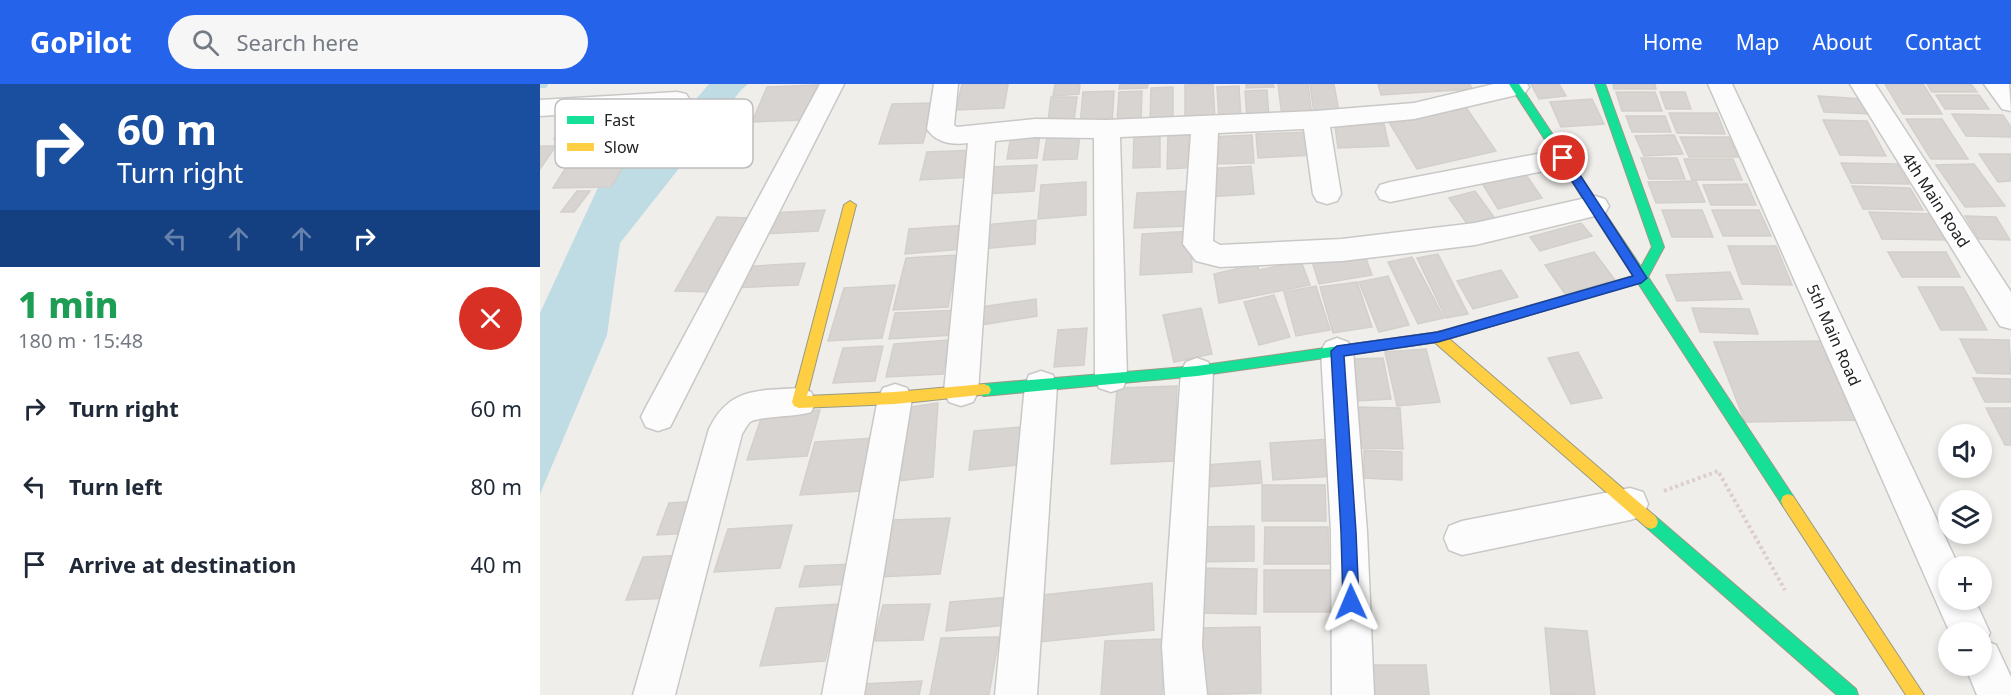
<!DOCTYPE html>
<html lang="en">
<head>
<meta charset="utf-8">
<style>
	body { margin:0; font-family:"Noto Sans",sans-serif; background:#f6f6f7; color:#1f2937; height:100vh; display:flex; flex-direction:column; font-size:22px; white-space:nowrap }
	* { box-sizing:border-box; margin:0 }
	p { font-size:20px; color:#747a83 }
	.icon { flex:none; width:33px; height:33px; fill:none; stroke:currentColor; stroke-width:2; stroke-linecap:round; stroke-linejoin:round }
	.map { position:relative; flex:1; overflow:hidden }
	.details { display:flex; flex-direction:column; background:#fff; width:540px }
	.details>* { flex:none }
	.top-card { background:#1a4fa0; color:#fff; overflow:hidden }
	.fabs { position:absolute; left:1398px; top:340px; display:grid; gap:12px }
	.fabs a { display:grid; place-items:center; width:54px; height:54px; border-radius:50%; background:#fff; box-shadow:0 3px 9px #0003; font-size:30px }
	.pin { position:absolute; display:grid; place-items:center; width:51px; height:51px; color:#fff; margin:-26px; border:3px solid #fff; border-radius:50%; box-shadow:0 2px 6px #0007 }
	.me { position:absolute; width:66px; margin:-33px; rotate:359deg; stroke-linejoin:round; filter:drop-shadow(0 0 4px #0008) }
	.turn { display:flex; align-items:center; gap:21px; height:126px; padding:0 18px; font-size:27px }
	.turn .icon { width:78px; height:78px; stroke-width:2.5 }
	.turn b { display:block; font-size:42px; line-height:51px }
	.lanes { display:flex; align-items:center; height:57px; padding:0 18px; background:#0003; justify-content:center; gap:30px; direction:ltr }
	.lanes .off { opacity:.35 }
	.round { display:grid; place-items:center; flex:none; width:63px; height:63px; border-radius:32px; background:#f6f6f7 }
	.overview { display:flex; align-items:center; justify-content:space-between; height:102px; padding:0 18px }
	h1 { font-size:36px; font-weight:800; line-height:45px; color:#1e9e55 }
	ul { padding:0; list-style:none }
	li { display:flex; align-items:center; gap:18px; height:78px; padding:0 18px }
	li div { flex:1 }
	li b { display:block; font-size:22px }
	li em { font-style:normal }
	header { display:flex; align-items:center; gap:36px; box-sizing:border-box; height:84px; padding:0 30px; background:#2563eb; color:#fff }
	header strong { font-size:28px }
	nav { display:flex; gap:33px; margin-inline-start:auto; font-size:21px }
	.search { width:420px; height:54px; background:#f6f6f7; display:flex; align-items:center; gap:15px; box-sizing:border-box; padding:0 21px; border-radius:33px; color:#747a83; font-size:22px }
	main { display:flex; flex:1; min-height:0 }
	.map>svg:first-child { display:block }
	.water { fill:#bfdbe3 }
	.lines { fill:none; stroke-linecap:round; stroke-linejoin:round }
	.stream { stroke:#bfdbe3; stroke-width:8 }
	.building { fill:#d7d4d2; stroke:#d3d0cc; stroke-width:1.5 }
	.street-casing { stroke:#c9c8c7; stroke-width:3 }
	.fast-casing { stroke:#999a82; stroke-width:2 }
	.slow-casing { stroke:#999a82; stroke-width:2 }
	.path { stroke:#dccecd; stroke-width:4; stroke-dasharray:3 3; stroke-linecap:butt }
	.street { fill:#fdfcfc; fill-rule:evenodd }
	.fast { fill:#16e098; fill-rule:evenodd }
	.slow { fill:#ffcf43; fill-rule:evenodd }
	.route { fill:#2563eb; stroke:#184099; stroke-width:1.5 }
	.labels { text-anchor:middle; stroke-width:4.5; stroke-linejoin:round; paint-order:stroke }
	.street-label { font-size:16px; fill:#222; stroke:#fff }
	.key { fill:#fff; stroke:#bdbdbd; stroke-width:1.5 }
	.key-label { font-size:16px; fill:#222 }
</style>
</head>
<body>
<header>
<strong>GoPilot</strong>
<div class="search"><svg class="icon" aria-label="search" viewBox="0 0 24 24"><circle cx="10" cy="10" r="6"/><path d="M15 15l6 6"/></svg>Search here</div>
<nav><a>Home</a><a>Map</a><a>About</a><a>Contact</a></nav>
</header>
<main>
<section class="details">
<div class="top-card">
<div class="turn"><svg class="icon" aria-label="right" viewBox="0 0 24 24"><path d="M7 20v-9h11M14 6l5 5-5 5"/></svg><div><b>60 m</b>Turn right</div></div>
<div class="lanes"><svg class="icon off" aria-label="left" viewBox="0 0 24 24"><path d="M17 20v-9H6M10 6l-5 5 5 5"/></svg><svg class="icon off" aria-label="ahead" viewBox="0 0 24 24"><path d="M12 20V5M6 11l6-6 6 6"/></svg><svg class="icon off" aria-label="ahead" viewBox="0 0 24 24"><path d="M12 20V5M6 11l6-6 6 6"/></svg><svg class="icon" aria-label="right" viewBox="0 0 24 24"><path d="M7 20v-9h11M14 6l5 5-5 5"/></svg></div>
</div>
<div class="overview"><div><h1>1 min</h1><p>180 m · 15:48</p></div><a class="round" style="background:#d93025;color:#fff"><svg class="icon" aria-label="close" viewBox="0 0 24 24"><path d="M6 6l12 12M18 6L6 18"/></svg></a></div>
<ul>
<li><svg class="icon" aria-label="right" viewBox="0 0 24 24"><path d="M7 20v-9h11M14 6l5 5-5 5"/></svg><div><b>Turn right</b></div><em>60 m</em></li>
<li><svg class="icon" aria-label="left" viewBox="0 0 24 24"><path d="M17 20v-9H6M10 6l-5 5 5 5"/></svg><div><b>Turn left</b></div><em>80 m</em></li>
<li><svg class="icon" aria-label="arrive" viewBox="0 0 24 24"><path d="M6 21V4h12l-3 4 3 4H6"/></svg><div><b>Arrive at destination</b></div><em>40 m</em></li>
</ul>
</section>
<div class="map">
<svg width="1471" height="611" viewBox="0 0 1471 611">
	<rect width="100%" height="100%" fill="#f0eeeb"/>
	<polygon class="water" points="169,0 208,0 201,6 80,159 67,251 0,410 0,229 67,84 145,28"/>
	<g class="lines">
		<polyline class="stream" points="0,0 4,0"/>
	</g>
	<g class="building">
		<polygon points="422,0 468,0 464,24 416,26"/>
		<polygon points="515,0 540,0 539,10 513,12"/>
		<polygon points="580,0 608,0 607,4 579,5"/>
		<polygon points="673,0 675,35 645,36 645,1"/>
		<polygon points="706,0 733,0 734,3 706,4"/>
		<polygon points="738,0 768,0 772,32 742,33"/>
		<polygon points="770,0 794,0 799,28 774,30"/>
		<polygon points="838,0 930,0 932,5 841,11"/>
		<polygon points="991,0 1019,0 1026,12 999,15"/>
		<polygon points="1073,0 1115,0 1116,5 1074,5"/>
		<polygon points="1345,0 1383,0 1402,30 1363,30"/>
		<polygon points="1387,0 1431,0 1437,8 1392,8"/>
		<polygon points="277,1 264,36 212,38 227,3"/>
		<polygon points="699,2 701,35 679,36 677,3"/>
		<polygon points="633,3 633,37 610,38 611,4"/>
		<polygon points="727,6 729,34 707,35 705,7"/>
		<polygon points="574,7 572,40 540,41 543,8"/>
		<polygon points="602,7 601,38 577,39 579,8"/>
		<polygon points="1076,8 1115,8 1122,27 1082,27"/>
		<polygon points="1120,8 1145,8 1151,25 1126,25"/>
		<polygon points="1396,11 1439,11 1449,25 1405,25"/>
		<polygon points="1278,12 1324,15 1332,30 1284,28"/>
		<polygon points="511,13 537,13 534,37 508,38"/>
		<polygon points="1052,15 1064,40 1021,43 1010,18"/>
		<polygon points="394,19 383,59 339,60 352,20"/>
		<polygon points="925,22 956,67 877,85 849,38"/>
		<polygon points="61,25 48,52 14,55 29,28"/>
		<polygon points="1129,29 1177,29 1185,50 1137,49"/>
		<polygon points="1412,30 1463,31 1471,43 1471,53 1426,52"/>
		<polygon points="1086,32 1125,32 1131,48 1092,48"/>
		<polygon points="1366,35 1402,35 1428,75 1391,75"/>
		<polygon points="1283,36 1327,37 1346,72 1300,71"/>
		<polygon points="844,40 849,62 798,64 795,42"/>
		<polygon points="772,48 775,71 718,74 716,50"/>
		<polygon points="500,50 497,74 467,75 471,51"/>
		<polygon points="620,50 620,83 593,84 594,52"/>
		<polygon points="660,50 661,83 627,85 628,52"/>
		<polygon points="540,51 537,75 503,76 507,53"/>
		<polygon points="712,51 714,79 669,80 668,53"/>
		<polygon points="1134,51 1143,70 1104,72 1095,52"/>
		<polygon points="1140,53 1189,53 1198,73 1149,73"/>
		<polygon points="100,54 71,103 13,104 44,55"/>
		<polygon points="0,62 16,62 0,85"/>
		<polygon points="437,66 432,93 380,96 387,68"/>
		<polygon points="1439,70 1471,70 1471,97 1458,98"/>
		<polygon points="1101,74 1137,74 1145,95 1109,95"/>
		<polygon points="1144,75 1193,75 1202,96 1152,96"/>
		<polygon points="1301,79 1357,80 1369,100 1311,99"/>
		<polygon points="1434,80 1465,122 1425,123 1396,81"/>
		<polygon points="497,81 494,107 446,110 451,83"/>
		<polygon points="711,82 714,110 667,113 666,85"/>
		<polygon points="983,86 1002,114 958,125 940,96"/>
		<polygon points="1156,97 1165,118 1116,119 1108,98"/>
		<polygon points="546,98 546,131 498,135 501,101"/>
		<polygon points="1207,100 1216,121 1171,121 1163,101"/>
		<polygon points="1312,102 1370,104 1383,126 1323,125"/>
		<polygon points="37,107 50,107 34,128 21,128"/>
		<polygon points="651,107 650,142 594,144 597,109"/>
		<polygon points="935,107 959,140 933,148 909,114"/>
		<polygon points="285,126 278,147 223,150 231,129"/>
		<polygon points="1122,126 1162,126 1173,153 1132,153"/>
		<polygon points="1172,126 1219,126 1231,152 1183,152"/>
		<polygon points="1329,128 1392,130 1407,156 1342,155"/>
		<polygon points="1425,132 1456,133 1470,156 1439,155"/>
		<polygon points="177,133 210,134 171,208 135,207"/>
		<polygon points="496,136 495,160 442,165 444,141"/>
		<polygon points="1041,139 1052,152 1000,167 990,153"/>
		<polygon points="427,141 424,165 365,170 369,145"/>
		<polygon points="651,147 652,188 600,191 602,150"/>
		<polygon points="1188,162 1236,162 1252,201 1202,200"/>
		<polygon points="823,166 832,191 779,200 771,174"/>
		<polygon points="1054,168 1075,196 1025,210 1005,181"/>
		<polygon points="1348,168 1406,168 1420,193 1362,193"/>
		<polygon points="898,170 928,230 906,234 877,174"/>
		<polygon points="418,171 408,223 353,226 366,174"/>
		<polygon points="872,173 904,234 878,240 848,178"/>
		<polygon points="761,177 770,201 679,219 674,190 717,180 719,186"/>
		<polygon points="265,179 258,201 191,204 199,183"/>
		<polygon points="961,186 978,213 933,225 917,197"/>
		<polygon points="1190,188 1202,215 1137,217 1126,191"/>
		<polygon points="848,192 869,241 839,248 819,198"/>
		<polygon points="817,198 832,243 793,249 780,203"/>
		<polygon points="355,201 342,254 288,257 304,204"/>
		<polygon points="776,202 790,246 756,252 744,208"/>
		<polygon points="1378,203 1423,203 1447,246 1401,246"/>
		<polygon points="734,211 750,253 719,261 704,218"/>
		<polygon points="496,215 497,232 441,241 441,223"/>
		<polygon points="661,224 672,270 634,278 623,231"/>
		<polygon points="1152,224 1209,225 1218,250 1160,248"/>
		<polygon points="420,226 415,251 349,255 355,229"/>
		<polygon points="547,244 544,281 514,283 518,246"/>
		<polygon points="1420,255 1469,256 1471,290 1437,289"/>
		<polygon points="409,256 403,290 346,293 354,260"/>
		<polygon points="1286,257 1324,336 1205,338 1174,258"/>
		<polygon points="343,262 335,297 293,299 303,264"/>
		<polygon points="886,265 900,318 857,322 845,268"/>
		<polygon points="1038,268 1062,314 1031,320 1008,274"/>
		<polygon points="843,274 851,315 816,317 810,275"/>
		<polygon points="1433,294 1471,295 1471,318 1445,318"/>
		<polygon points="637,302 635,377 571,380 577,304"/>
		<polygon points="398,319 393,393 358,397 365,324"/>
		<polygon points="817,323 860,324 863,365 819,364"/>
		<polygon points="1446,324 1471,324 1471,361 1465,361"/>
		<polygon points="280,326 267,372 207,376 223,329"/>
		<polygon points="482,343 479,381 429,386 434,347"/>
		<polygon points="335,354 323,407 260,411 275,358"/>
		<polygon points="790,355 794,392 733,396 730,359"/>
		<polygon points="824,366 862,368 862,396 824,394"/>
		<polygon points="720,377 722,399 666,403 665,381"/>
		<polygon points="722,401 785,401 786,437 722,437"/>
		<polygon points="164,417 153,449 117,451 129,419"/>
		<polygon points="410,434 400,490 339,493 351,436"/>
		<polygon points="252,441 240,484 174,488 188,445"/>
		<polygon points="714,442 714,477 656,478 658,443"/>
		<polygon points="725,443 788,443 789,480 724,480"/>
		<polygon points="147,471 131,514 86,516 103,473"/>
		<polygon points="314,480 309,500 259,503 265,482"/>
		<polygon points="659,484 717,485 716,530 656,529"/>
		<polygon points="724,486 797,486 799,528 724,528"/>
		<polygon points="612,499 614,546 500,558 503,511"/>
		<polygon points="471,513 468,541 406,547 410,518"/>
		<polygon points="299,520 285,577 220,582 236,524"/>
		<polygon points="390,520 383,556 334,557 343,521"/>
		<polygon points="720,543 721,609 653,611 655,544"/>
		<polygon points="1005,544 1047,547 1055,611 1011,610"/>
		<polygon points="459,553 449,611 390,611 401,554"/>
		<polygon points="624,555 622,611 561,611 565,557"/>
		<polygon points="833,581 886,581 889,611 835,611"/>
		<polygon points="382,597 379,611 318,611 321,600"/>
	</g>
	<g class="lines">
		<defs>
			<g id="street">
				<polygon points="280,0 304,0 130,343 118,347 106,343 101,333 106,323"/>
				<path d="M394,0h24l-4,41 3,2 78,-8 72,1 209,-9 98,-8 80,-19h33l2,3 -4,6 -111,26 -84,8 11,67 -4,7 -10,3 -10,-3 -4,-7 -9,-65 -86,4 -5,108 7,4 122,-6 133,-16 120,-27 10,3 4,7 -4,7 -10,3 -120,29 -133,16 -122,6 -24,-6 -13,-17 8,-110 -71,3 7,241 -4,10 -12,4 -12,-4 -4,-10 -1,-240 -59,-1 -40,4 -17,251 -5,10 -12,4 -12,-4 -5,-10 24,-249c-15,2 -32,0 -41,-14z"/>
				<polygon points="1168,0 1192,0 1419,483 1408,483 1408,516 1435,516 1450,549 1446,557 1456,561 1471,593 1471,611 1437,611 1425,582 1442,582 1442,549 1410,549"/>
				<polygon points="1310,0 1335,0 1471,208 1471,245 1460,242"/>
				<polygon points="1444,0 1469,0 1471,27 1462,25"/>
				<polygon points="137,8 146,10 150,16 146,22 0,32 0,16"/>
				<polygon points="1023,65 1033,67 1036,74 1033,81 850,118 840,115 836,108 840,101 850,98"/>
				<polygon points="797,254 808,258 813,267 827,448 834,611 792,611 791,448 781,267 786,258"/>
				<polygon points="657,274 668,278 673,287 662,562 667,611 625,611 622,562 641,287 646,278"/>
				<polygon points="501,287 513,291 517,301 497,611 455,611 485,301 489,291"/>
				<polygon points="355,300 367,304 372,314 324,611 282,611 338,314 343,304"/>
				<path d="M259,304l12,4 5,10 -5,10c-14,5 -53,4 -61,10 -3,3 -6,9 -8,12l-67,261h-42l76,-266c20,-42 49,-38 90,-41z"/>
				<polygon points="1090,404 1103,408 1108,420 1103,432 1090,436 922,471 909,466 904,454 909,442 922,437"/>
			</g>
			<g id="fast">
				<polygon points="969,0 979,0 1101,183 1112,163 1055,0 1065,0 1124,163 1108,193 1253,412 1255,417 1253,422 1248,424 1243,422 1098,199 898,258 657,292 444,312 439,310 437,306 439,302 444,300 657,282 898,248 1093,192"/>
				<polygon points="1111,431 1116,433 1316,605 1318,611 1297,611 1106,443 1104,438 1106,433"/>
			</g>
			<g id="slow">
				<polygon points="310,117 316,121 267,312 355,308 444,300 449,302 451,306 449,310 355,320 259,324 254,322 252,318 304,121"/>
				<polygon points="901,247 906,248 907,253 1116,433 1118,438 1116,443 1111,445 1106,443 893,257 892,253 893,249"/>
				<polygon points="1248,410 1253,412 1384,611 1366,611 1243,422 1241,417 1243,412"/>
			</g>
		</defs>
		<use href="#street" class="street-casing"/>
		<use href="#fast" class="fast-casing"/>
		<use href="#slow" class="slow-casing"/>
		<polyline class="path" points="1124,407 1178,387 1245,506"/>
		<use href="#street" class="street"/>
		<use href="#fast" class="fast"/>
		<use href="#slow" class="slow"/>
	</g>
	<polygon class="route" points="1023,70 1027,71 1107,194 1101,199 898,258 804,272 816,448 819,518 816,523 811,526 805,523 803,518 801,448 791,267 797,262 898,248 1093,192 1017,74"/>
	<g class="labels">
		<g class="street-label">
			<text transform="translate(1396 116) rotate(57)" y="6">4th Main Road</text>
			<text transform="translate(1294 251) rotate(66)" y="6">5th Main Road</text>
		</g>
	</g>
	<rect x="15" y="15" width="198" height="69" rx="9" class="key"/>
	<rect x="27" y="32" width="27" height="8" fill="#16e098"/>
	<rect x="27" y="59" width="27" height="8" fill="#ffcf43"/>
	<g class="key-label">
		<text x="64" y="42">Fast</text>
		<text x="64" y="69">Slow</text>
	</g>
</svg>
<div class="fabs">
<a><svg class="icon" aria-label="sound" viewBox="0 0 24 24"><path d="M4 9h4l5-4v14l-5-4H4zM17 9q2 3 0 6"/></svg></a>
<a><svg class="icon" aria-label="layers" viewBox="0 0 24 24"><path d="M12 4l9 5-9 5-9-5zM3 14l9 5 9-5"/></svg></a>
<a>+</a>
<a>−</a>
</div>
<div class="pin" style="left:1023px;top:74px;background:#d93025"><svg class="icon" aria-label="arrive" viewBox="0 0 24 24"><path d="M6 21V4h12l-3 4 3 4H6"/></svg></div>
<svg class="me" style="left:811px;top:518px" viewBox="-20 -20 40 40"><path d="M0-17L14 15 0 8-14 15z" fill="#2563eb" stroke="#fff" stroke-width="4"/></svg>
</div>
</main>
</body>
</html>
